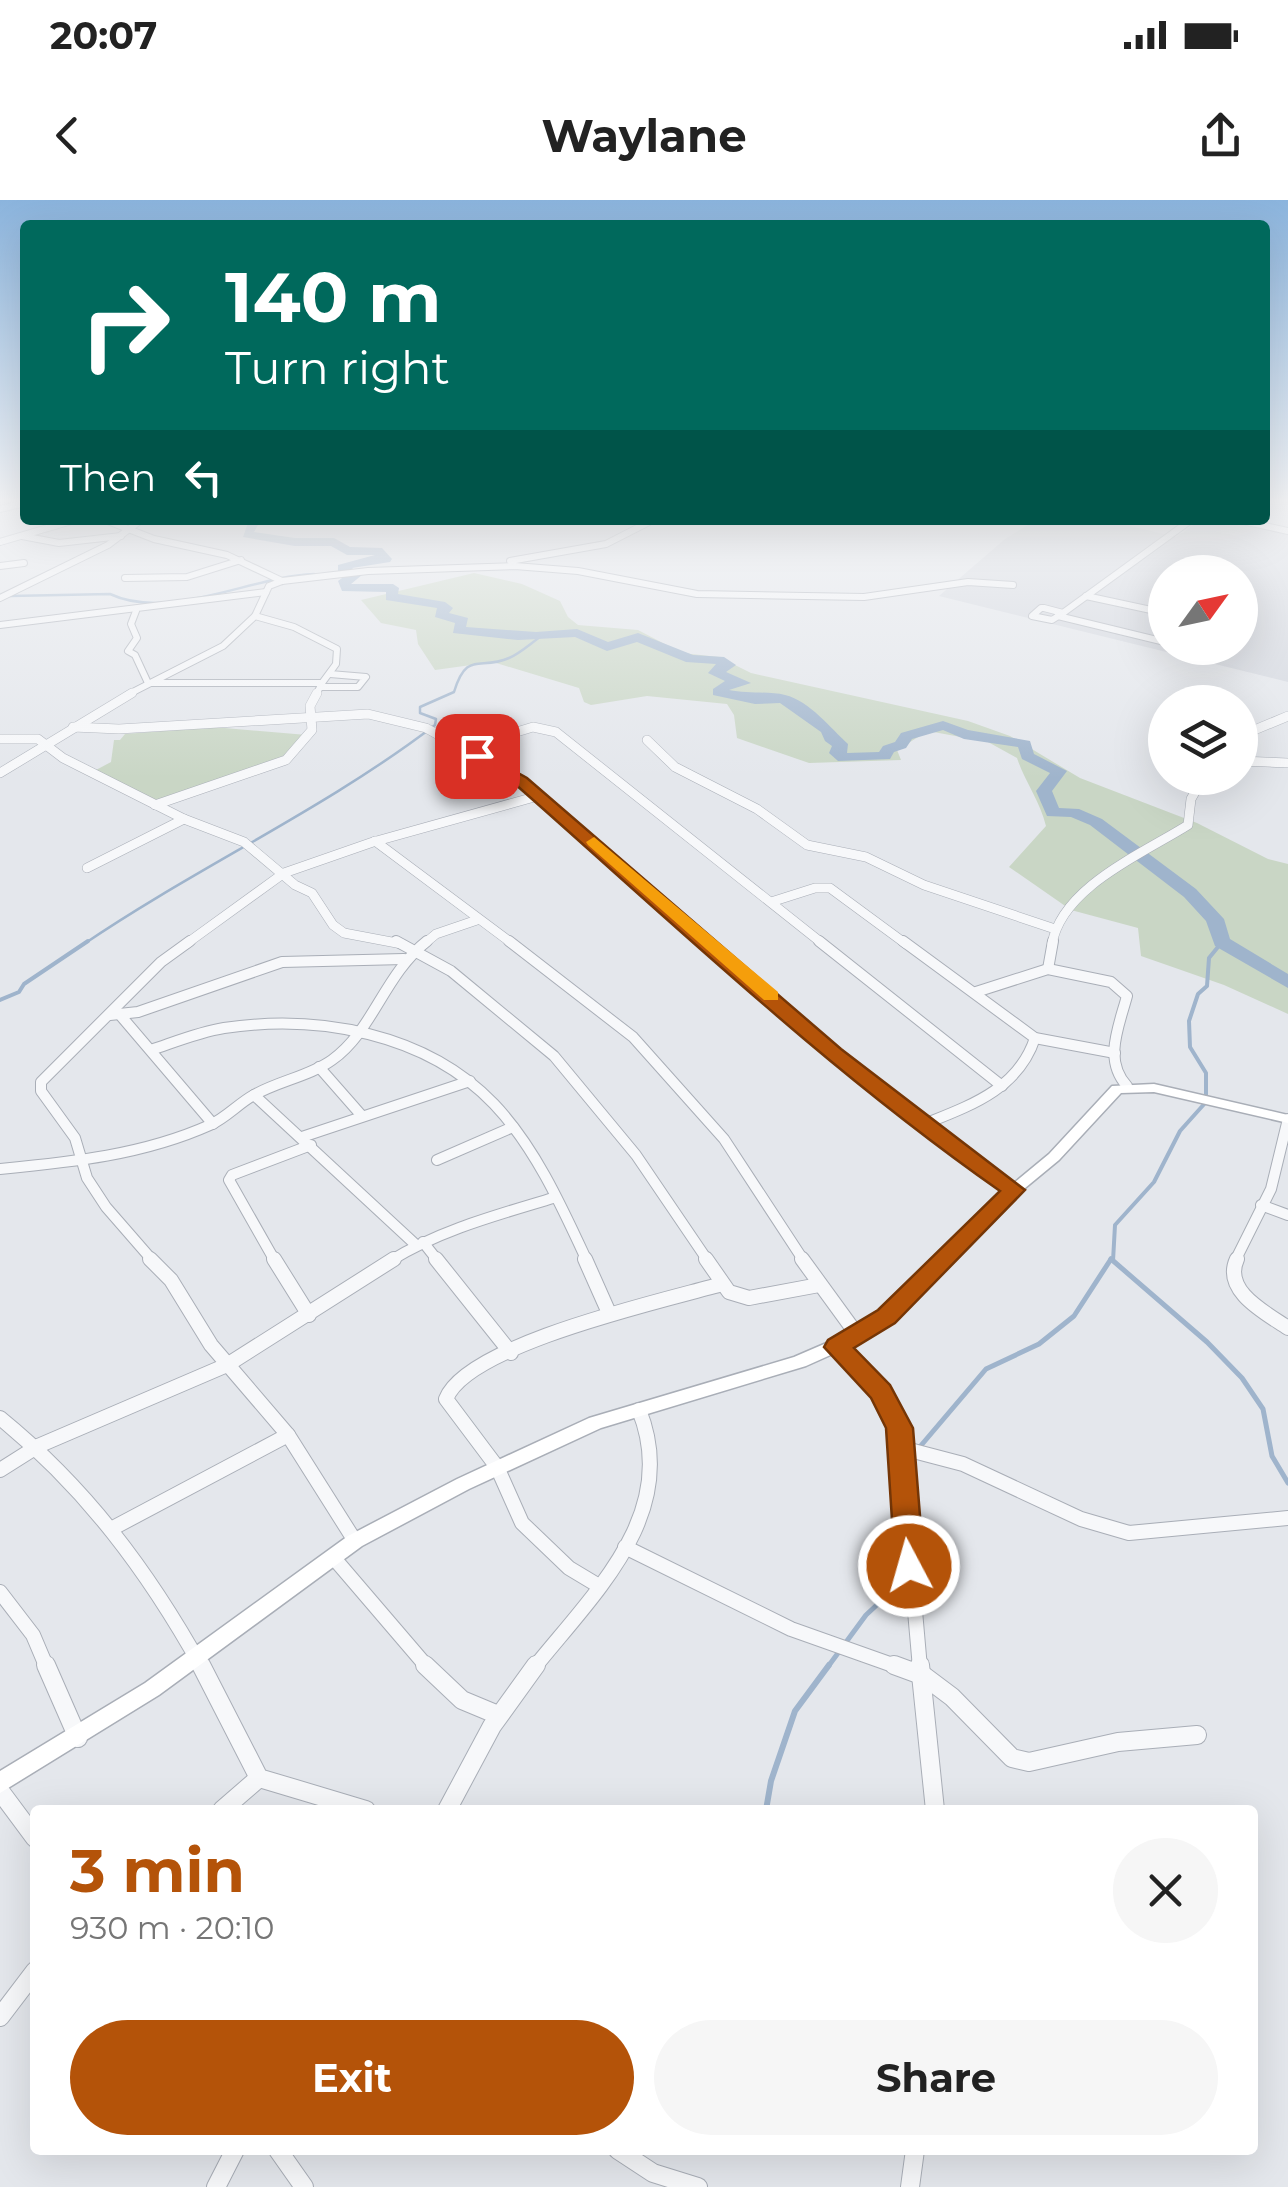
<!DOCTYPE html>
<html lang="en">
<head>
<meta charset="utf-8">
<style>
	body { margin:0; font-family:Montserrat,sans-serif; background:#f6f6f6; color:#222; height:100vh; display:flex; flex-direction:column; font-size:38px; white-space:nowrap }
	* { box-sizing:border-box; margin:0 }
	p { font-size:32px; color:#767676 }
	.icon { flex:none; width:55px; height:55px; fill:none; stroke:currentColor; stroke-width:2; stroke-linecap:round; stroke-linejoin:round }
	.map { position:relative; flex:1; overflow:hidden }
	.drawer { position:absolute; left:30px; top:1605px; width:1228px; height:350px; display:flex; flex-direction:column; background:#fff; border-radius:10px; box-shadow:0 10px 40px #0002 }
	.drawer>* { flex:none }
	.hud { position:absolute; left:20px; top:20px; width:1250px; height:305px; border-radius:10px; box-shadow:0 10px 40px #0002; background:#00695c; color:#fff; overflow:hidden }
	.needle { width:65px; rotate:57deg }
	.buttons { position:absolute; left:1148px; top:355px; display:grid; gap:20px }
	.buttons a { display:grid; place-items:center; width:110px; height:110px; border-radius:50%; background:#fff; box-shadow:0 10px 40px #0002; font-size:50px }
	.pin { position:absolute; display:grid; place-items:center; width:85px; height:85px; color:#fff; margin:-42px; border-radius:20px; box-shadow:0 5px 15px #0006 }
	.me { position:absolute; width:110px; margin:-55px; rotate:354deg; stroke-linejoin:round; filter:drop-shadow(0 0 8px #0008) }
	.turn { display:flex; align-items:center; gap:35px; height:210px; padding:0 40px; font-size:45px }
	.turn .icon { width:130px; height:130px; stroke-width:2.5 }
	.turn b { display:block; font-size:70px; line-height:85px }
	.then { display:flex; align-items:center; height:95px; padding:0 40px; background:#0003; gap:20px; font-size:38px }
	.round { display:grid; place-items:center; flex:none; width:105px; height:105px; border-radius:52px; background:#f6f6f6 }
	.overview { display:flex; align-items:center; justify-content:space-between; height:170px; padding:0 40px }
	h1 { font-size:60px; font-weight:700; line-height:75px; color:#b45309 }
	.cta { display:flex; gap:20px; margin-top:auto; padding:20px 40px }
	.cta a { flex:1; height:115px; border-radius:60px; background:#b45309; color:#fff; font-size:40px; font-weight:700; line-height:115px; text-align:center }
	.cta a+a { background:#f6f6f6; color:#222 }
	.status { display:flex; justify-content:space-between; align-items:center; height:70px; padding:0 50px; background:#fff; direction:ltr }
	.status svg { height:28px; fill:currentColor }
	header { display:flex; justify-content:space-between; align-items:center; height:130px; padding:0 40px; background:#fff; font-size:45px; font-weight:700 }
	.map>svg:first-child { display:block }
	.built { fill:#d2d6de; fill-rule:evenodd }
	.green { fill:#c9d6c5 }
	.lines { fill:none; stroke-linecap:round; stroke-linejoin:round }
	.stream-far3 { stroke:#9fb4cc; stroke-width:2.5 }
	.stream-far2 { stroke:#9fb4cc; stroke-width:4 }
	.stream-far1 { stroke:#9fb4cc; stroke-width:5 }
	.stream { stroke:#9fb4cc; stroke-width:6 }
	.river { fill:#9fb4cc; fill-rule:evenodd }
	.street-far4-casing { stroke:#a9aeb7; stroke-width:8 }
	.street-far3-casing { stroke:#a9aeb7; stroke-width:10 }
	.street-far2-casing { stroke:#a9aeb7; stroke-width:12 }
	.street-far1-casing { stroke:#a9aeb7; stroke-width:16 }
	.street-casing { stroke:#a9aeb7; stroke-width:20 }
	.secondary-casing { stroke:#a9aeb7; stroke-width:3 }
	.street-far4 { stroke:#f7f8fa; stroke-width:6 }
	.street-far3 { stroke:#f7f8fa; stroke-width:9 }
	.street-far2 { stroke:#f7f8fa; stroke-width:10 }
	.street-far1 { stroke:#f7f8fa; stroke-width:14 }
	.street { stroke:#f7f8fa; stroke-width:18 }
	.secondary { fill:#fff; fill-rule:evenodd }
	.route { fill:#b45309; stroke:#753606; stroke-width:2.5 }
	.slow { fill:#f59e0b }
</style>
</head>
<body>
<div class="status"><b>20:07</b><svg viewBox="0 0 49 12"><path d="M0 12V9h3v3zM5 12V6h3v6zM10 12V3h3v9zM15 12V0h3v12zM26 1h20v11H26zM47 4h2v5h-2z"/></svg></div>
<header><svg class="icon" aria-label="back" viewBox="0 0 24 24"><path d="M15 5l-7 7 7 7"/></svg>Waylane<svg class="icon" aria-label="share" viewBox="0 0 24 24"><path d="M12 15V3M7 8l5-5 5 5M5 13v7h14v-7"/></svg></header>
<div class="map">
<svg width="1288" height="1987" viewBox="0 0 1288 1987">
	<rect width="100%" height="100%" fill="#e4e7ec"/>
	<path class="built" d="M1036,320h69l71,17 25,-17h23l64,13v149l-349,-86 66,-57zM1165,372h75v76h-75z"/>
	<g class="green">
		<path d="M474,373l48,11 38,17 8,16 10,8 60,5 44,23 37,4 32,16 217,48 42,15 70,42 117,45 71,36 20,5v150l-64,-29 -83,-29 -3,-28 -67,-18 -62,-43 37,-41c-6,-25 -21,-44 -29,-68l-29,-16 -60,-11 -31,19 4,10 -92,3 -72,-25 -3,-23 -7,-11 -80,-8 -56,9 -7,-3 -5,-14 -86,-26 -58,8 -17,-26 -2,-14 -35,-7 -20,-23z"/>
		<polygon points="213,527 307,535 287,558 156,602 96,570 111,562 114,540 120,540 125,534"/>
	</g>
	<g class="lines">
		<g class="stream-far3">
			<path d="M10,396l100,-2c60,28 142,-18 204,-20"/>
			<path d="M84,744c115,-78 241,-135 351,-219l1,-6 -16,-6v-6l34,-15c13,-42 25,-21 55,-34 12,-5 23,-16 34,-23"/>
		</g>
		<g class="stream-far2">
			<polyline points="0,800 19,792 24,784 88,741"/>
			<polyline points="1113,1061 1115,1025 1154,982 1180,931 1206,902 1206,873 1190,847 1189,821 1198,794 1207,786 1209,758 1222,742"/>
		</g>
		<g class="stream-far1">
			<polyline points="1111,1059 1207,1142 1242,1178 1263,1209 1272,1256 1288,1283"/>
			<polyline points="918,1249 986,1169 1039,1144 1074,1116 1111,1059"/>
			<polyline points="913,1257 920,1366 915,1370"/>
			<polyline points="827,1468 866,1415 908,1376"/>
		</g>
		<polyline class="stream" points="766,1610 771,1581 795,1511 829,1465"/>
		<path class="river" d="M249,320h20l-11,5 -4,7 41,6h39l16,9 32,1 10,11 -2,3 -38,6 10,7 -11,9h42l6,4 -1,6 47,8 8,6 -4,5 19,5 -2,9 70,5 41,-3 31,13 30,-9 55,22 31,2 12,8 -10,7 25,11 -22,7c18,4 41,1 56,5 25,6 46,34 63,49l-1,9 32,-1 4,-6 12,-4 6,-9 42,-12 25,9 62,11 4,13 33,17 -15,20 7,17 20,1 23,10 94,70 28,30 6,20 58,35v14l-73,-42 -9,-25 -22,-24 -94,-72 -19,-8 -24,-1 -11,-25 14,-18 -28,-14 -4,-12 -54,-8 -21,-9 -31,9 -6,9 -12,4 -4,7 -52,2 -9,-8 3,-7 -7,-5 -4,-9 -41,-29 -25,1 -42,-9v-6l12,-8 -17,-8 8,-9 -30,-2 -49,-20 -30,9 -32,-14 -57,3 -65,-7 2,-10 -20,-6 2,-9 -51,-8v-8l-44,-1 -4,-10 8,-6 -8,-4v-6l37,-10h-28l-16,-9h-36l-52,-9z"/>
		<defs>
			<g id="street-far4">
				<polyline points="0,309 25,303"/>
				<polyline points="105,320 154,339 227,355 282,381"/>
				<polyline points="1238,320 1288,331"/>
				<polyline points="22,336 59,343 121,336"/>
				<polyline points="0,342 75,320"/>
				<polyline points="510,361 606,344 653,320"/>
				<polyline points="0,366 24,363"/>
				<polyline points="125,378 187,377 241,360"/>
				<polyline points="1086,396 1165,413"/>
				<polyline points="0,398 108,345 141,320"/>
				<polygon points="1041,408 1044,408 1063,413 1052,420 1032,416"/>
				<polyline points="136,411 131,424 137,438 128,451 135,455 148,483 322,483 316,495"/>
				<polyline points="1063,413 1191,320"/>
				<polyline points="255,416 294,427 337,449 336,464 322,483"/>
				<polyline points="1058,416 1165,442"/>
				<polyline points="0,425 266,392"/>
				<polyline points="320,487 358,487 366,477 330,474"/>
				<polyline points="127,495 223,446 255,416 269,386 282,381 368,371 515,366 578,371 697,394 864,397 968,382 1013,385"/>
			</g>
			<g id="street-far3">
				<polyline points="73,527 119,529 368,514 426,528 521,581 708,744"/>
				<polyline points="1240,536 1288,516"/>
				<polyline points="0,539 38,539 63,558 184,619 244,642 295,685 312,693 333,725 344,733 402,744"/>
				<polyline points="647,540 675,567 757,609 807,645 866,657 924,685 1055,729"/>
				<polyline points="461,549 533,527 556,532 823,744"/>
				<polyline points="1240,561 1288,563"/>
				<polyline points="0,573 132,493"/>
				<polyline points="155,605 286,560 312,530 310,506 317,493"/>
				<polyline points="375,641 513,744"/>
				<polyline points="87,668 184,619"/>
				<polyline points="771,702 815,688 830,688 906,744"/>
				<polyline points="186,744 284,673 373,642 538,596"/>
				<polyline points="424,744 436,734 477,720"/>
				<path d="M1052,744c10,-57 90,-90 136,-119l3,-26 12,-21"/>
			</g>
			<g id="street-far2">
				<polyline points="396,741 451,771 554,856 636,955 708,1061"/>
				<polyline points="509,741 633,837 724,939 804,1061"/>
				<polyline points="705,741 922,925 1014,990"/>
				<polyline points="819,741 1002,886"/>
				<polyline points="903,741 1035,838 1115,853"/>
				<polyline points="1048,769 1053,741"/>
				<path d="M976,792l72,-23 63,13 16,14c-8,30 -24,64 0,90"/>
				<polyline points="110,815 138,812 282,762 404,759"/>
				<polyline points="121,816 213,924"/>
				<path d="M151,850c24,-8 48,-18 73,-22 94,-14 202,5 270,76 41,43 68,103 93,157"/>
				<polyline points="319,867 362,916"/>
				<polyline points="254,895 416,1045"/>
				<path d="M922,925c47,-19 96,-35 113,-87"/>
				<polyline points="302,937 470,881"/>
				<polyline points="437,960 513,927"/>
				<path d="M0,969c72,-7 143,-14 210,-44 16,-7 29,-22 44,-30 24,-14 56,-19 78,-35 41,-29 52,-85 95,-119"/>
				<polyline points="1261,1005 1288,1015"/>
				<polyline points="423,1042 438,1061"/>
				<polyline points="153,1061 106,1007 87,978 75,938 41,891 41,882 161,762 190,741"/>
				<polyline points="275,1061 229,980 232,975 311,945"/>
				<path d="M390,1061c50,-31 107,-46 163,-63"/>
				<polyline points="1235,1061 1271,989 1288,919"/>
			</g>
			<g id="street-far1">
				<polyline points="150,1059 171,1080 211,1145 288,1235 355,1341"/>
				<polyline points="274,1059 309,1115"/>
				<polyline points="436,1059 511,1153"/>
				<polyline points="585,1059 609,1113"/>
				<polyline points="706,1059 729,1092 749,1098 819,1085"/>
				<polyline points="802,1059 858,1136"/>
				<path d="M1237,1059c-15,32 29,54 51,69"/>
				<polyline points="837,1147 881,1191 899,1228 920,1468"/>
				<path d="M0,1218c86,70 148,153 202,250"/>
				<polyline points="902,1248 963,1264 1081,1319 1129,1333 1288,1318"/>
				<polyline points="0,1270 38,1246 227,1165 394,1059"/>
				<polyline points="111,1329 288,1235"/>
				<polyline points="625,1347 791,1429 901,1468"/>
				<polyline points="333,1357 428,1468"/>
				<path d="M599,1386l-30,-18 -47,-45 -25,-56 -51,-68c21,-55 220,-99 276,-115"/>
				<polyline points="0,1392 33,1435 47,1468"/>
				<path d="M534,1468c60,-75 147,-155 105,-258"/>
			</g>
			<g id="street">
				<polyline points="46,1465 78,1538"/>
				<polyline points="201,1465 259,1578 366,1610"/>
				<polyline points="425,1465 462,1500 498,1515"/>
				<polyline points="894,1465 924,1476 952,1497 1012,1558 1029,1562 1118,1542 1197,1535"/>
				<polyline points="920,1465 935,1610"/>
				<polyline points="0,1591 35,1638"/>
				<polyline points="222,1610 259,1578"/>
				<polyline points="447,1610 492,1526 536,1465"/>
				<polyline points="0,1817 35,1771"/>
				<polyline points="278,1950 304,1987"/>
				<polyline points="618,1950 653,1973 698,1987"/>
				<polyline points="216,1987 235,1950"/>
				<polyline points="910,1987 915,1950"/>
			</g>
			<polygon id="secondary" points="1154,884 1288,915 1288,923 1154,892 1121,893 1059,960 1019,993 892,1120 864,1140 806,1166 601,1228 469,1289 362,1346 159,1495 0,1593 0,1571 145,1483 348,1336 457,1279 589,1218 794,1157 852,1132 880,1112 1009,987 1049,954 1112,886"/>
		</defs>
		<use href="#street-far4" class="street-far4-casing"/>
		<use href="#street-far3" class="street-far3-casing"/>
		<use href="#street-far2" class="street-far2-casing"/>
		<use href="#street-far1" class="street-far1-casing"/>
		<use href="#street" class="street-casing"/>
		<use href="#secondary" class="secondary-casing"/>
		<use href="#street-far4" class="street-far4"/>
		<use href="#street-far3" class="street-far3"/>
		<use href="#street-far2" class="street-far2"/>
		<use href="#street-far1" class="street-far1"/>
		<use href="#street" class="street"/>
		<use href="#secondary" class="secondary"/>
	</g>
	<linearGradient id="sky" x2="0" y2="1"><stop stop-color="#8bb4dd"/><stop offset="0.52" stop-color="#f3f4f6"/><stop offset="1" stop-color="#f3f4f6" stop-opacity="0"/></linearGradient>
	<rect width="1288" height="578" fill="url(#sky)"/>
	<path class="route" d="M471,553h11l45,25 314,271 184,141 -130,133 -41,25 36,37 23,43 11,138 -5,8 -10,4 -10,-4 -4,-8 -9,-138 -15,-30 -47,-51 4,-7 50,-30 122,-119c-173,-121 -327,-268 -485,-407l-44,-24z"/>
	<polygon class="slow" points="594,637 778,792 778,800 764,800 588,645 586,642"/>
</svg>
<div class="buttons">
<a><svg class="needle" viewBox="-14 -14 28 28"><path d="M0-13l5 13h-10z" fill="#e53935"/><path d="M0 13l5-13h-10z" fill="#767676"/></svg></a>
<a><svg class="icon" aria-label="layers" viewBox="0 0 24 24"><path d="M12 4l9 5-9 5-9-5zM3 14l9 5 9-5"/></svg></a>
</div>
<div class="pin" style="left:477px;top:556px;background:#d93025"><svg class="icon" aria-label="arrive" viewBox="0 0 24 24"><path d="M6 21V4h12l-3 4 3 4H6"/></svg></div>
<svg class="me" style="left:909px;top:1366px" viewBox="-20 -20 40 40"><circle r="17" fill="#b45309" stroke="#fff" stroke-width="3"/><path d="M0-11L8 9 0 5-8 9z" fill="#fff"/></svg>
<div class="hud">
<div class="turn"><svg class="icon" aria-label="right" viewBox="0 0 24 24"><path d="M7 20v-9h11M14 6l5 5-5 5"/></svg><div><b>140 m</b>Turn right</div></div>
<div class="then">Then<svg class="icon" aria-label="left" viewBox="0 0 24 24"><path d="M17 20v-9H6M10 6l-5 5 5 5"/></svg></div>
</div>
<section class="drawer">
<div class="overview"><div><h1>3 min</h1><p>930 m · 20:10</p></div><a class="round"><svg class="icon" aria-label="close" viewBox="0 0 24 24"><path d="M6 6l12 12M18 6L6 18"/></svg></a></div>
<div class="cta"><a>Exit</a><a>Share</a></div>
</section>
</div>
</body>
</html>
